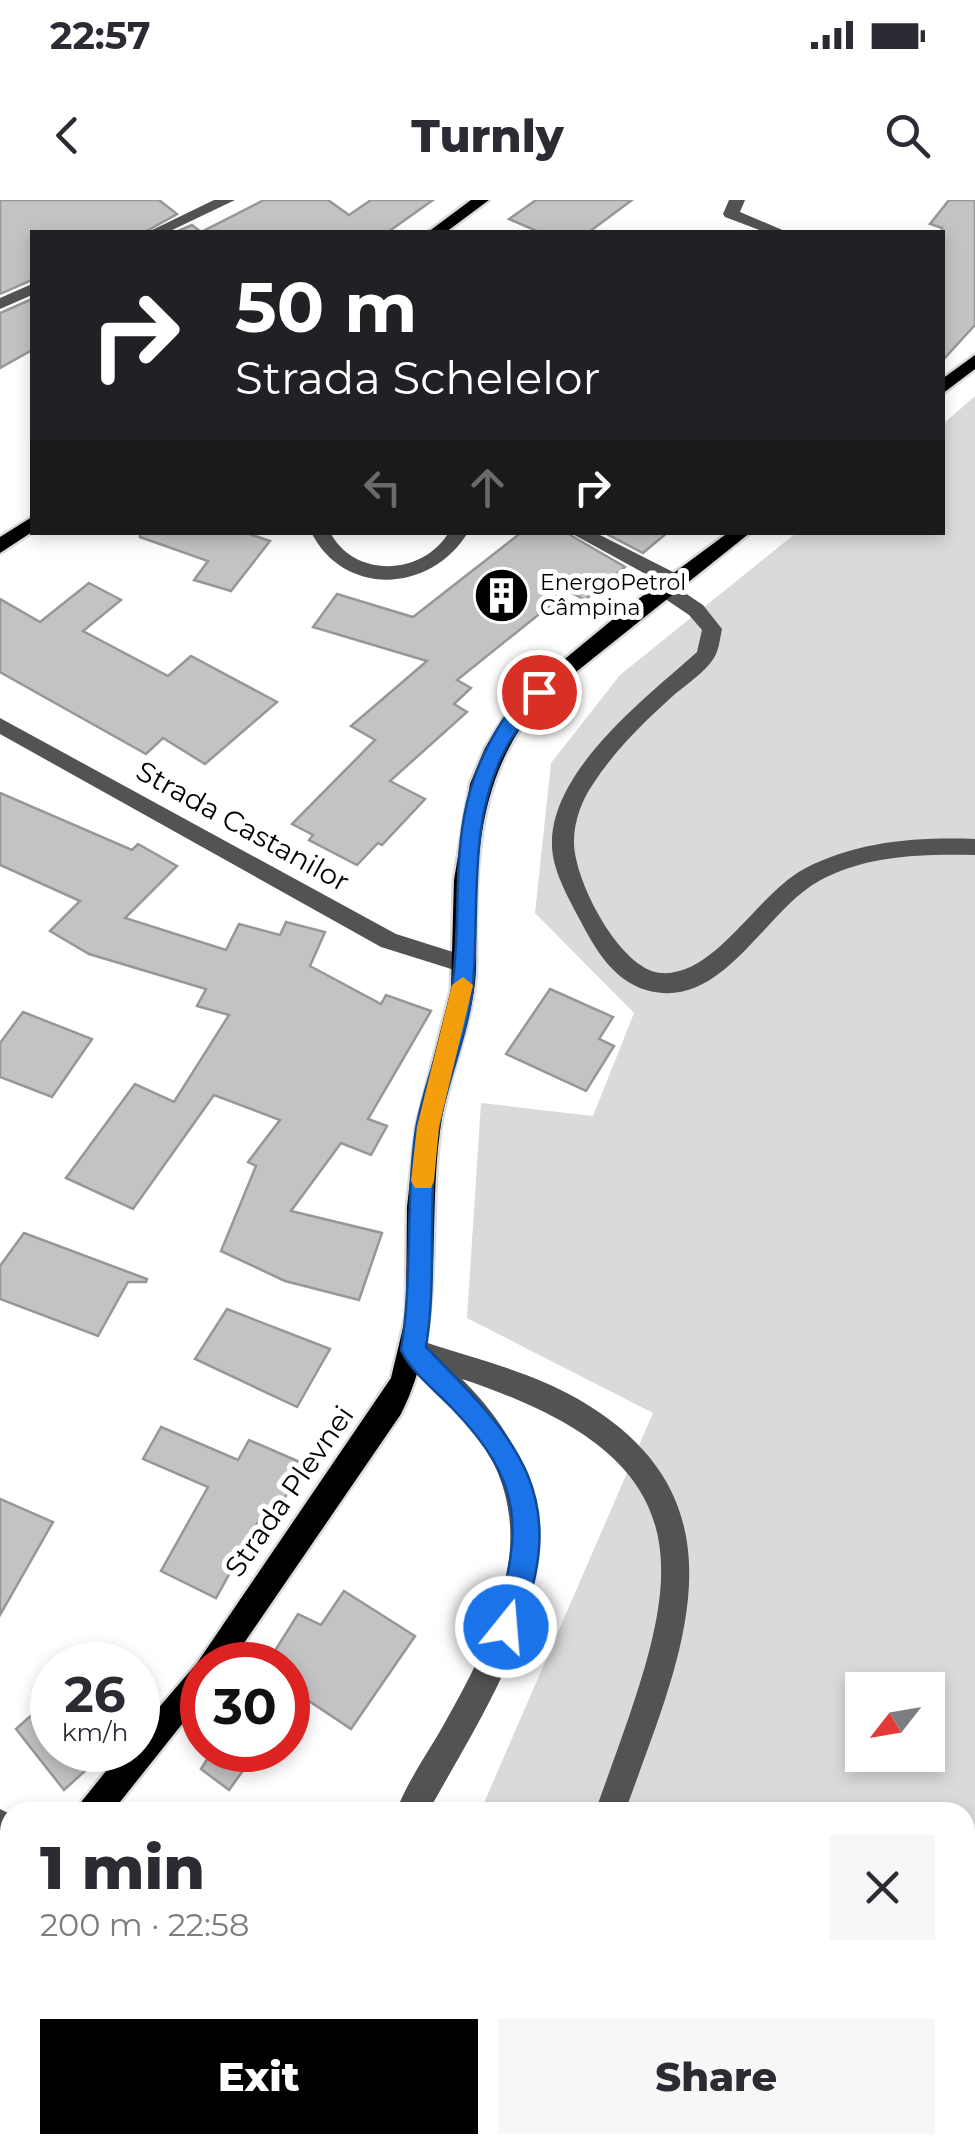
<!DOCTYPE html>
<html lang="en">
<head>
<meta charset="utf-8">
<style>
	body { margin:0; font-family:Montserrat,sans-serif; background:#f7f7f7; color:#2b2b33; height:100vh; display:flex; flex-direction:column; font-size:38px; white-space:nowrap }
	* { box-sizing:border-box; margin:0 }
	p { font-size:32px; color:#7c7c81 }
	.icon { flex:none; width:55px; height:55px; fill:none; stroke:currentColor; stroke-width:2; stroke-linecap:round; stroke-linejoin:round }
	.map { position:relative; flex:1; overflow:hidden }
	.details { position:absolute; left:0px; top:1602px; width:975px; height:352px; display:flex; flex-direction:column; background:#fff; border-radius:30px 30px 0 0; box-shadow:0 5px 15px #0003 }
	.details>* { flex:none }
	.top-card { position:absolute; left:30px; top:30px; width:915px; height:305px; border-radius:0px; box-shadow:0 5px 15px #0003; background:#202124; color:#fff; overflow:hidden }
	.needle { width:65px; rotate:239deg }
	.controls { position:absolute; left:845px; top:1472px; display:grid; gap:20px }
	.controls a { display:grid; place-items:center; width:100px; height:100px; border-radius:0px; background:#fff; box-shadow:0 5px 15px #0003; font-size:50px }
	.speed { position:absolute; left:30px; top:1442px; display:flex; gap:20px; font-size:50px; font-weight:700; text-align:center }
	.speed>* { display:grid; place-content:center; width:130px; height:130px; border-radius:50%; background:#fff; box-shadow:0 5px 15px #0003; line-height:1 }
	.speed small { font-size:25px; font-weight:400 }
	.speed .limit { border:15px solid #d22; background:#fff; color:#111 }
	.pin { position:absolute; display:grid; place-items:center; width:85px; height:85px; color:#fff; margin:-42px; border:5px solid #fff; border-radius:50%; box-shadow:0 2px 10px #0007 }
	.me { position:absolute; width:110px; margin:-55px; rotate:17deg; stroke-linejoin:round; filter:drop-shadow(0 0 8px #0008) }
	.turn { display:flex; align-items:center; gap:35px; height:210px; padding:0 40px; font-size:45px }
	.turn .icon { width:130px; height:130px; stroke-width:2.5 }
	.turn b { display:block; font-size:70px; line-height:85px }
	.lanes { display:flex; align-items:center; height:95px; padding:0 40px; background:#0003; justify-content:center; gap:50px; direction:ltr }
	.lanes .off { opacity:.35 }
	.round { display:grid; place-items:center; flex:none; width:105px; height:105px; border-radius:0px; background:#f7f7f7 }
	.headline { display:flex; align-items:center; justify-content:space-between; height:170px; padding:0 40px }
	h1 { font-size:60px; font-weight:800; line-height:75px }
	.button { display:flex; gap:20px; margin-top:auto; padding:20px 40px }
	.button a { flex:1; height:115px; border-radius:0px; background:#000; color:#fff; font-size:40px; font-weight:800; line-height:115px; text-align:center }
	.button a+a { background:#f7f7f7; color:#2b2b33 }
	.status { display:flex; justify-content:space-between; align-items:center; height:70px; padding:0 50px; background:#fff; direction:ltr }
	.status svg { height:28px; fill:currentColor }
	header { display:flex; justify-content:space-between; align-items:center; height:130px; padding:0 40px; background:#fff; font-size:45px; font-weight:800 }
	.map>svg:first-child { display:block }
	.green { fill:#dadada; fill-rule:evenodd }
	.building { fill:#c3c3c3; stroke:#979797; stroke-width:2.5 }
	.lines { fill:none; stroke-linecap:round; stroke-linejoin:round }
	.major-casing { stroke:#dbdbdb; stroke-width:5 }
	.minor { fill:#535353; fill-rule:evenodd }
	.major { fill:#000; fill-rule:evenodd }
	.route { fill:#1a73e8; stroke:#114b97; stroke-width:2.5 }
	.slow { fill:#f59e0b }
	.labels { text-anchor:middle; stroke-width:10; stroke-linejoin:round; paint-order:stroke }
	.far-poi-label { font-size:22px; fill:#000; stroke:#fff; text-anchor:start }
	.street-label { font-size:28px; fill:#000; stroke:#fff }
</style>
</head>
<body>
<div class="status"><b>22:57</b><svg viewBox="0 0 49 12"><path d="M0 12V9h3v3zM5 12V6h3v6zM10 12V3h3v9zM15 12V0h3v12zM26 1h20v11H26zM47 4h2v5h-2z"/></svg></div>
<header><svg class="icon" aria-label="back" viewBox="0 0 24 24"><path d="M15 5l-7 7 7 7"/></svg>Turnly<svg class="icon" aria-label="search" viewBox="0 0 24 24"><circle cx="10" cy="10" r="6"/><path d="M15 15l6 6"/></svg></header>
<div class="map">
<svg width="975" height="1954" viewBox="0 0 975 1954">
	<rect width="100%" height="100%" fill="#fff"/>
	<path class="green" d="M975,196v1758h-649l4,-9h635v-333h-485l173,-399 -186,-95 14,-215 112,13 41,-103 -99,-100 16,-150 69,-88 176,-142 146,-1 1,-108zM862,1490h66v65h-66z"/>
	<g class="building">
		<polygon points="0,0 159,0 177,14 145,32 32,32 32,80 0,94"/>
		<polygon points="264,0 328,0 349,15 371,0 433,0 388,32 176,32 192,25 201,32"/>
		<polygon points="536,0 632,0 589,32 539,32 509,19"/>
		<polygon points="949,0 975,0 975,125 942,161 942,28 930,24"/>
		<polygon points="32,99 32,150 0,168 0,113"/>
		<polygon points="243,332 270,341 231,391 194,380 208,361 140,337 140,333"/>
		<polygon points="522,332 565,332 625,367 585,400 568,391 457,480 471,488 454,504 467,512 390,581 425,599 382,645 378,643 357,665 309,640 313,635 292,624 375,540 351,526 427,461 313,427 337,394 413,417"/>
		<polygon points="603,332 668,332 643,353"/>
		<polygon points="89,383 121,400 83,431 168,476 191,456 277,502 205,564 163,538 146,554 0,472 0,399 40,422"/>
		<polygon points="0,593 132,650 138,644 177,666 125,718 226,750 239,724 280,735 286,722 325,732 310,766 381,804 386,795 431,811 368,919 387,926 371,955 341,943 291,1011 382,1033 359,1100 285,1081 221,1051 256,966 248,962 280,920 214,895 133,1009 66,978 135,884 174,902 229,815 197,806 206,789 89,754 50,731 80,701 0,665"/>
		<polygon points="550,789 613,817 599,839 614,846 586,891 506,854"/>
		<polygon points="23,812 92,839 52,897 0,877 0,843"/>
		<polygon points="24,1033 147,1079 146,1082 128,1082 98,1136 0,1099 0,1066"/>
		<polygon points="227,1109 330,1149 297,1207 195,1159"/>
		<polygon points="161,1227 238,1260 249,1240 302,1263 276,1316 264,1311 216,1398 161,1371 208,1287 143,1259"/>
		<polygon points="0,1299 53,1322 0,1415"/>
		<polygon points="344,1391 415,1436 351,1529 288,1487 288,1465 266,1465 298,1414 321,1425"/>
		<polygon points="52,1497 52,1550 108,1550 64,1590 16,1529"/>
		<polygon points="213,1550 258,1550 229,1590 201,1569"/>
	</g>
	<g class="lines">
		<defs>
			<g id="major">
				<polygon points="471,0 489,0 446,32 428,32"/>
				<polygon points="975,155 975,169 942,194 942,179"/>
				<polygon points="32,317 32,332 0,353 0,337"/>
				<path d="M729,332h22l-205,164c-58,62 -69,135 -70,218 -1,25 2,52 -2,76 -7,48 -28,93 -34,141 -13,95 6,194 -39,283l-172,251h-27v34l-90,113h-34l4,-11 41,-51h15v-18l59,-69 194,-285 15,-63 1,-108 9,-80 35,-138 3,-109 16,-96 15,-36 23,-37 24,-25 97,-80z"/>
				<polygon points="10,1687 10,1725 0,1729 0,1691"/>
			</g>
		</defs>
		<use href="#major" class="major-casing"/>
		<g class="minor">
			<polygon points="214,0 235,0 168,32 148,32"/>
			<polygon points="729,0 745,0 740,12 787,32 765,32 725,17 723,14"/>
			<polygon points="32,84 32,95 0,109 0,98"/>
			<path d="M311,332h19c24,47 93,44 119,0h19c-36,61 -124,66 -157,0z"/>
			<path d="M569,332h25l87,44 3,5 -8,6 27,18 19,24c-2,9 -3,21 -8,29 -9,14 -27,26 -39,36 -30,27 -60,56 -82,90 -11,16 -19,37 -19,57 -1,38 46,129 87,132 54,4 96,-79 143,-104 53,-28 113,-32 171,-30v16c-53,-1 -109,0 -156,26 -56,31 -97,131 -173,109 -33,-10 -51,-41 -66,-70 -12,-23 -29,-52 -28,-78 1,-74 95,-145 145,-190l5,-22 -13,-15 -31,-21 -3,-5 7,-6z"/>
			<polygon points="0,518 396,734 472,758 476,764 472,770 464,773 381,747 0,534"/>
			<path d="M413,1138c54,19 115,32 165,61 179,103 101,261 47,413h-30c78,-218 139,-343 -133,-433 147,147 49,285 -34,433h-32c11,-30 31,-58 47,-86 55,-97 107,-205 24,-303 -15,-17 -46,-55 -63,-64l-4,-9 4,-9z"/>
			<polygon points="0,1609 10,1614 10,1649 0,1644"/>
			<polygon points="228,1945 262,1945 258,1954 224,1954"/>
			<polygon points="481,1945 515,1945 512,1954 478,1954"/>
		</g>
		<use href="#major" class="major"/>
	</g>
	<path class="route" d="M539,485l9,7c-13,19 -30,33 -41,54 -40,73 -27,160 -34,239 -4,48 -26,94 -34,141 -13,73 -1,148 -13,221 94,95 147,150 90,289l-10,4 -9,-4 -4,-9c30,-95 32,-144 -41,-219 -16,-17 -41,-36 -51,-58 12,-72 4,-147 15,-221 8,-47 30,-93 36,-140 13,-94 -9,-172 46,-261 10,-16 23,-37 41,-43z"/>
	<polygon class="slow" points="463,777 473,785 439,927 434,981 431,988 415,988 411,981 417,927 452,785"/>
	<defs>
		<symbol id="building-disc" viewBox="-11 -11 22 22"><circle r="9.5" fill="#000" stroke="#fff"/><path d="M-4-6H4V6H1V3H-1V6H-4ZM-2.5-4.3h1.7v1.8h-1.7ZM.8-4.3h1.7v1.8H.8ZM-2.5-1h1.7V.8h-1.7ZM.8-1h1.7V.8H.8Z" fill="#fff"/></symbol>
	</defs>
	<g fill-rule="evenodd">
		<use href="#building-disc" x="470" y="364" width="63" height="63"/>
	</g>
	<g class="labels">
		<g class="far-poi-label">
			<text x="540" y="390">EnergoPetrol<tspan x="540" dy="25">Câmpina</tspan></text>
		</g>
		<g class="street-label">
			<text transform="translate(243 626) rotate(29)" y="10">Strada Castanilor</text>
			<text transform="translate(289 1291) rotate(-55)" y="10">Strada Plevnei</text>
		</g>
	</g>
</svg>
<div class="controls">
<a><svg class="needle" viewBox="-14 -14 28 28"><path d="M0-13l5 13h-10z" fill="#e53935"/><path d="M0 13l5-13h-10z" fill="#7c7c81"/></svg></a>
</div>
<div class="speed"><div>26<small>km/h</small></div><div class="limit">30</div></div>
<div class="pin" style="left:539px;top:492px;background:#d93025"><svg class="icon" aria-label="arrive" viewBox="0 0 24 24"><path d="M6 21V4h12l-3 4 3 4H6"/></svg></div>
<svg class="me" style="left:506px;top:1427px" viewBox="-20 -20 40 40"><circle r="17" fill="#1a73e8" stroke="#fff" stroke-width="3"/><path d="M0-11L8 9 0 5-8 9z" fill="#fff"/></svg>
<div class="top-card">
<div class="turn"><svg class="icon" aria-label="right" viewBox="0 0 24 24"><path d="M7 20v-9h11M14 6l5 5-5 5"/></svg><div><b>50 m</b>Strada Schelelor</div></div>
<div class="lanes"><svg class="icon off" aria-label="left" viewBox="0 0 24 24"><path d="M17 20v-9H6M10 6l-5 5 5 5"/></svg><svg class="icon off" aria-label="ahead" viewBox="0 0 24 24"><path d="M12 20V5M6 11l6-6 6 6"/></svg><svg class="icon" aria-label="right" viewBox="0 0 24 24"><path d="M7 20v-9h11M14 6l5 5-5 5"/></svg></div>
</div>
<section class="details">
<div class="headline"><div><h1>1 min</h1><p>200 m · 22:58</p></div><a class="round"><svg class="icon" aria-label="close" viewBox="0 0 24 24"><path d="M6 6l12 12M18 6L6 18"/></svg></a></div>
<div class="button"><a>Exit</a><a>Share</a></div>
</section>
</div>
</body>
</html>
